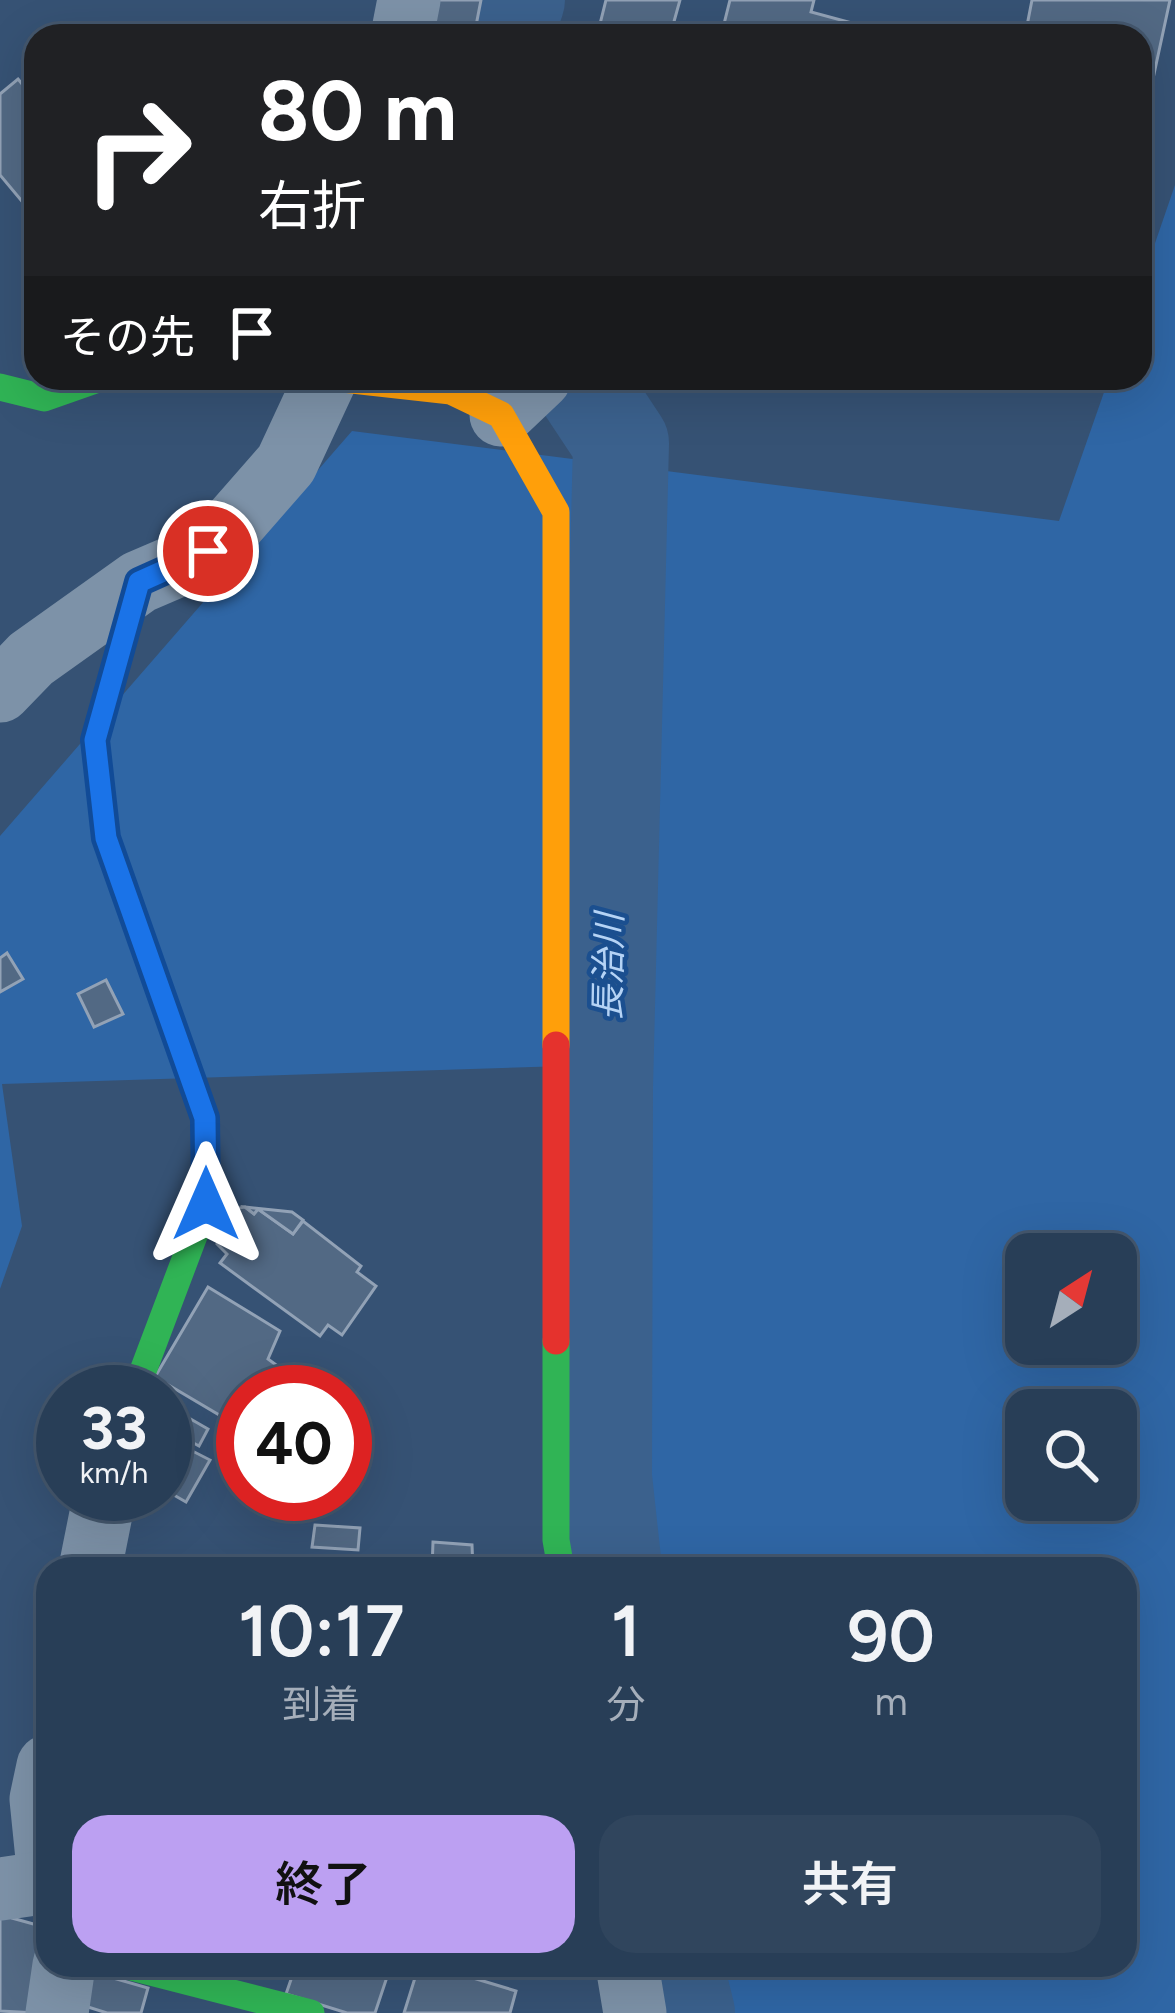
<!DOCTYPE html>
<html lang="ja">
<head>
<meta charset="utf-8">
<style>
	body { margin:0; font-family:Figtree,"Noto Sans JP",sans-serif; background:#30455d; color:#f1f3f6; height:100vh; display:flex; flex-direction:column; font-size:45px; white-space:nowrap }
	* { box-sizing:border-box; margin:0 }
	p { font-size:39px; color:#a5aeba }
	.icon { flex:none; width:66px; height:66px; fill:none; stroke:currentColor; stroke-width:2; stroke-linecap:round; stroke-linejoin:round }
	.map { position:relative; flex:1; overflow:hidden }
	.drawer { position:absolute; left:36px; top:1557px; width:1101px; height:420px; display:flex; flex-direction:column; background:#283e57; border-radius:36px; box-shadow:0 12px 48px #0002,0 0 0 3px #44576d }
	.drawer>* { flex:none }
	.top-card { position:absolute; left:24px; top:24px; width:1128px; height:366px; border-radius:36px; box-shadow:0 12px 48px #0002,0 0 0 3px #44576d; background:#202124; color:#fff; overflow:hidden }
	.needle { width:78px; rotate:36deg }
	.buttons { position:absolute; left:1005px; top:1233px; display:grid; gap:24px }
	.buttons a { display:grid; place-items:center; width:132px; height:132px; border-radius:24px; background:#283e57; box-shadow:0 12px 48px #0002,0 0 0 3px #44576d; font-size:60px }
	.speed { position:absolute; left:36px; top:1365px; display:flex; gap:24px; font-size:60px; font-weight:700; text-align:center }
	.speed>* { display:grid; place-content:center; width:156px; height:156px; border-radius:50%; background:#283e57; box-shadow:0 12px 48px #0002,0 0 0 3px #44576d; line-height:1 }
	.speed small { font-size:30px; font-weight:400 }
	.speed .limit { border:18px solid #d22; background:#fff; color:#111 }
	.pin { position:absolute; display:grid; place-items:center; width:102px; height:102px; color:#fff; margin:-51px; border:6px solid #fff; border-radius:50%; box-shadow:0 3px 12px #0007 }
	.me { position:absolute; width:132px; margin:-66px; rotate:0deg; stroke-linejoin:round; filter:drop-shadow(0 0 9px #0008) }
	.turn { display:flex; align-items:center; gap:42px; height:252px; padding:0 36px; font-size:54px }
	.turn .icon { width:156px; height:156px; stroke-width:2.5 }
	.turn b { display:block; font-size:84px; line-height:102px }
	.then { display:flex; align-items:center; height:114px; padding:0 36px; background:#0003; gap:24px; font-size:45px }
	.eta { display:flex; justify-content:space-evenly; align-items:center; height:204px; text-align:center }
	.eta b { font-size:72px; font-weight:600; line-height:84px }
	.action { display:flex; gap:24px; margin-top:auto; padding:24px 36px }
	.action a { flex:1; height:138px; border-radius:36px; background:#bca0f2; color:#111; font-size:48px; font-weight:600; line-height:138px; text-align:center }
	.action a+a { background:#30455d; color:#f1f3f6 }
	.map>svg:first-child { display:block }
	.green { fill:#2f66a5; fill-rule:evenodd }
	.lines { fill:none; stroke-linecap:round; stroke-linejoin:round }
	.river { stroke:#3b618d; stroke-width:96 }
	.building { fill:#526984; stroke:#92a2b6; stroke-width:3 }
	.street { stroke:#7d92a8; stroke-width:63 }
	.fast { stroke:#30b455; stroke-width:27 }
	.slow { stroke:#ff9f0a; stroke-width:27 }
	.jam { stroke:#e5322d; stroke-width:27 }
	.route-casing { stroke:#114b97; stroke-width:30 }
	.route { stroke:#1a73e8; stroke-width:21 }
	.labels { text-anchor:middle; stroke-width:9; stroke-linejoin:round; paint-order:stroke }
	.water-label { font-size:36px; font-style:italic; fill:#b5d3f5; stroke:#1b4f8f }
</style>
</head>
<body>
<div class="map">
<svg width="1175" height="2013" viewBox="0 0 1175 2013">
	<rect width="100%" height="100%" fill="#365274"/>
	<path class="green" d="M1175,185v1828h-513l4,-48h459v-396h-488l-72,-503 -563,18 20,142 -22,63v-453l352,-405 707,90 50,-143h31v-91zM1026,1254h90v90h-90zM1026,1410h90v90h-90z"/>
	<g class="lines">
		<g class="river">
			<polyline points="504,36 517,0"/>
			<polyline points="578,378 621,443 605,1087 604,1477 614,1569"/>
			<polyline points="675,1965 687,2013"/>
		</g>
	</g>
	<g class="building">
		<polygon points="433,0 481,0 474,36 426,36"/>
		<polygon points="606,0 680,0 670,36 597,36"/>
		<polygon points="730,0 814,0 811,12 900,36 721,36"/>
		<polygon points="1032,0 1170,0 1148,102 1140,100 1140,36 1025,36"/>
		<polygon points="18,79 36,101 36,218 0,175 0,94"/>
		<polygon points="7,953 23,979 0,992 0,958"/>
		<polygon points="106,980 123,1014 94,1027 78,994"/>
		<polygon points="245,1207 254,1214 258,1209 293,1234 303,1221 361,1266 357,1272 376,1286 342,1335 328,1325 320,1336 220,1263 227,1254 217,1244 232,1209"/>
		<polygon points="245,1207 292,1212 303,1220 293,1234 258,1209 254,1214"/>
		<polygon points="208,1287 280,1331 268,1359 302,1384 297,1392 243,1392 243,1429 155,1377"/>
		<polygon points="175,1410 208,1429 199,1446 166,1428"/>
		<polygon points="167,1438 210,1460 186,1502 165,1490"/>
		<polygon points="315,1525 360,1528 358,1550 312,1547"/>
		<polygon points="433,1542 472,1545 473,1569 432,1569"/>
		<polygon points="379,1556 411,1558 413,1569 313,1569 313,1561 378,1566"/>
		<polygon points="0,1910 12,1918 48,1928 36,1973 37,2013 0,2011"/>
		<polygon points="296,1965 391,1965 375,2013 347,2013 286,1994"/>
		<polygon points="419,1965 430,1965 516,1991 510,2013 404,2013"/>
		<polygon points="82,1969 148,1988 141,2013 107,2013 72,2002"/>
	</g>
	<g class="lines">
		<g class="street">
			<polyline points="402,36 409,0"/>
			<polyline points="501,415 540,378"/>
			<polyline points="0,691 31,659 139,582 209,552 286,464 326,378"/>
			<polyline points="90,1569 105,1494"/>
			<polyline points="48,1766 41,1799 48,1868"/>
			<polyline points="0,1889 48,1882"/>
			<polyline points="627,1965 635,2013"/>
			<polyline points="57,2013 64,1965"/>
		</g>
		<g class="fast">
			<polyline points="0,387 44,398 101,378"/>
			<polyline points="556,1341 556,1540 561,1569"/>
			<polyline points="135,1392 206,1204 205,1118 106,838 95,740 139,582"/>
			<polyline points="123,1965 311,2013"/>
		</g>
		<polyline class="slow" points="334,378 451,391 501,415 556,512 556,1045"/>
		<polyline class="jam" points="556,1045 556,1341"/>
	</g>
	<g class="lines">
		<defs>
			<polyline id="route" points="206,1204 205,1118 106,838 95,740 139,582 208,551"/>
		</defs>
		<use href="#route" class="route-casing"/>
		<use href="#route" class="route"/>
	</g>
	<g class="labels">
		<g class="water-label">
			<text transform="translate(608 967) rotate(-89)" y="13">長治川</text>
		</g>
	</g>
</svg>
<div class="buttons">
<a><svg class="needle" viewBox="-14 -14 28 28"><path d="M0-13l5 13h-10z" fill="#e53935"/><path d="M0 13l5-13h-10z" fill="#a5aeba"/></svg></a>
<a><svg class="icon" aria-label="search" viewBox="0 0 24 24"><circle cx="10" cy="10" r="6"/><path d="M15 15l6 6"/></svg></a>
</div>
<div class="speed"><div>33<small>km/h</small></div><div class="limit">40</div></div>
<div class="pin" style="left:208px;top:551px;background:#d93025"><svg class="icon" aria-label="arrive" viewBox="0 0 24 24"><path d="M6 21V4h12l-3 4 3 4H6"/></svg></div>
<svg class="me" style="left:206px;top:1204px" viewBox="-20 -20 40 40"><path d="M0-17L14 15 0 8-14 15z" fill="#1a73e8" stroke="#fff" stroke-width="4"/></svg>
<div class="top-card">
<div class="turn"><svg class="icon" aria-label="right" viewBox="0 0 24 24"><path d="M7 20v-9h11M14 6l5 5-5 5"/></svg><div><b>80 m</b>右折</div></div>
<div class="then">その先<svg class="icon" aria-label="arrive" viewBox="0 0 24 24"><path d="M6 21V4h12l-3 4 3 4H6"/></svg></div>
</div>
<section class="drawer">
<div class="eta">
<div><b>10:17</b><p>到着</p></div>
<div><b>1</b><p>分</p></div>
<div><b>90</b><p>m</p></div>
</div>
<div class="action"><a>終了</a><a>共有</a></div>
</section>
</div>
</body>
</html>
